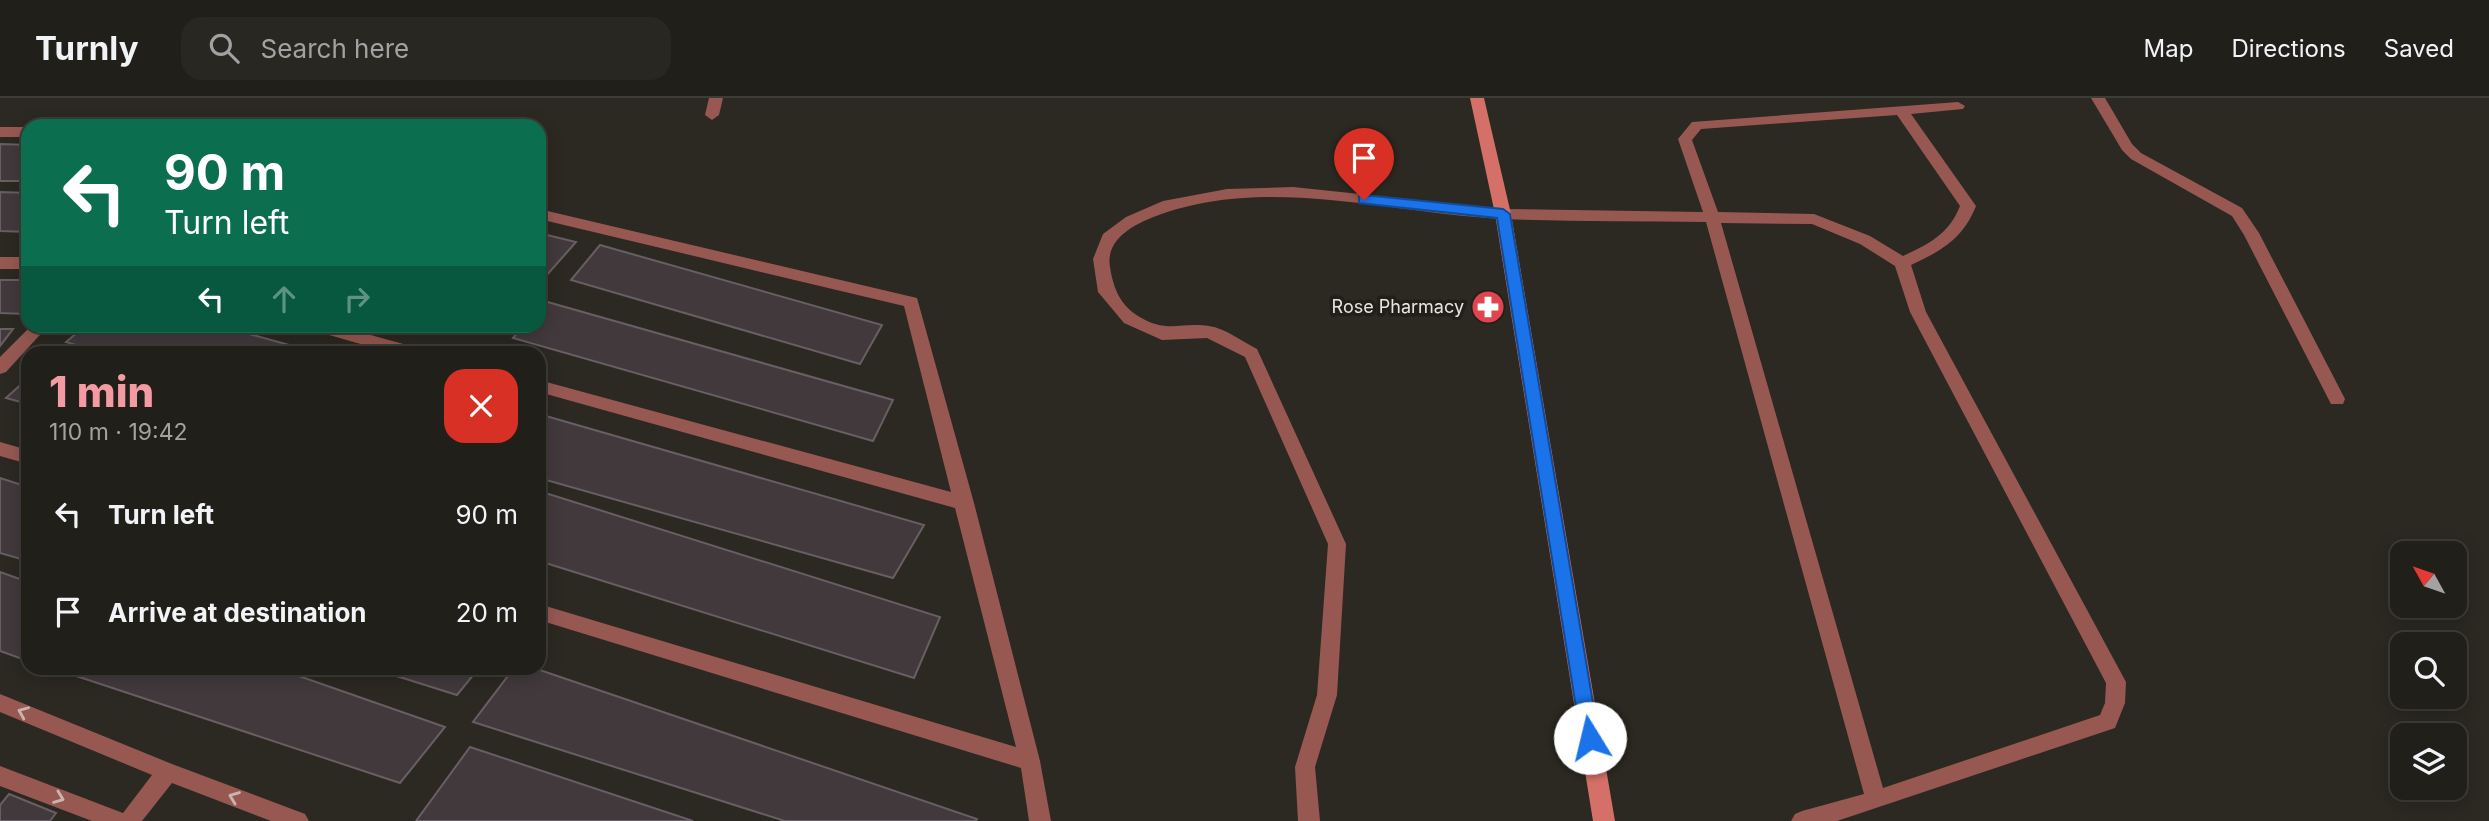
<!DOCTYPE html>
<html lang="en">
<head>
<meta charset="utf-8">
<style>
	body { margin:0; font-family:Inter,sans-serif; background:#282722; color:#f1f3f6; height:100vh; display:flex; flex-direction:column; font-size:26px; white-space:nowrap }
	* { box-sizing:border-box; margin:0 }
	p { font-size:23px; color:#a2a2a2 }
	.icon { flex:none; width:38px; height:38px; fill:none; stroke:currentColor; stroke-width:2; stroke-linecap:round; stroke-linejoin:round }
	.map { position:relative; flex:1; overflow:hidden }
	.sheet { position:absolute; left:21px; top:248px; width:525px; height:329px; display:flex; flex-direction:column; background:#201f19; border-radius:21px; box-shadow:0 4px 18px #0003,0 0 0 2px #3d3d38 }
	.sheet>* { flex:none }
	.banner { position:absolute; left:21px; top:21px; width:525px; height:214px; border-radius:21px; box-shadow:0 4px 18px #0003,0 0 0 2px #3d3d38; background:#0b6e4f; color:#fff; overflow:hidden }
	.needle { width:46px; rotate:310deg }
	.controls { position:absolute; left:2390px; top:443px; display:grid; gap:14px }
	.controls a { display:grid; place-items:center; width:77px; height:77px; border-radius:14px; background:#201f19; box-shadow:0 4px 18px #0003,0 0 0 2px #3d3d38; font-size:35px }
	.pin { position:absolute; display:grid; place-items:center; width:60px; height:60px; color:#fff; margin:-72px -30px; border-radius:50% 50% 50% 0; rotate:-45deg; box-shadow:0 0 7px #0007 }
	.pin .icon { rotate:45deg }
	.me { position:absolute; width:77px; margin:-38px; rotate:351deg; stroke-linejoin:round; filter:drop-shadow(0 0 5px #0008) }
	.turn { display:flex; align-items:center; gap:24px; height:147px; padding:0 28px; font-size:32px }
	.turn .icon { width:91px; height:91px; stroke-width:2.5 }
	.turn b { display:block; font-size:49px; line-height:60px }
	.lanes { display:flex; align-items:center; height:66px; padding:0 28px; background:#0003; justify-content:center; gap:35px; direction:ltr }
	.lanes .off { opacity:.35 }
	.round { display:grid; place-items:center; flex:none; width:74px; height:74px; border-radius:21px; background:#282722 }
	.summary { display:flex; align-items:center; justify-content:space-between; height:119px; padding:0 28px }
	h1 { font-size:42px; font-weight:800; line-height:52px; color:#f49aa3 }
	ul { padding:0; list-style:none }
	li { display:flex; align-items:center; gap:21px; height:98px; padding:0 28px }
	li div { flex:1 }
	li b { display:block; font-size:26px }
	li em { font-style:normal }
	header { display:flex; align-items:center; gap:42px; box-sizing:border-box; height:98px; padding:0 35px; background:#201f19; border-bottom:2px solid #3d3d38 }
	header strong { font-size:33px }
	nav { display:flex; gap:38px; margin-inline-start:auto; font-size:24px }
	.search { width:490px; height:63px; background:#282722; display:flex; align-items:center; gap:18px; box-sizing:border-box; padding:0 24px; border-radius:21px; color:#a2a2a2; font-size:26px }
	.map>svg:first-child { display:block }
	.building { fill:#42393d; stroke:#685e63; stroke-width:2 }
	.lines { fill:none; stroke-linecap:round; stroke-linejoin:round }
	.street { fill:#975852; fill-rule:evenodd }
	.secondary { fill:#d47067; fill-rule:evenodd }
	.oneway { stroke:#cbb4ae }
	.route { fill:#1a73e8; stroke:#114b97; stroke-width:2 }
	.labels { text-anchor:middle; stroke-width:7; stroke-linejoin:round; paint-order:stroke }
	.poi-label { font-size:18px; fill:#e7e5e0; stroke:#211f17; text-anchor:end }
</style>
</head>
<body>
<header>
<strong>Turnly</strong>
<div class="search"><svg class="icon" aria-label="search" viewBox="0 0 24 24"><circle cx="10" cy="10" r="6"/><path d="M15 15l6 6"/></svg>Search here</div>
<nav><a>Map</a><a>Directions</a><a>Saved</a></nav>
</header>
<div class="map">
<svg width="2489" height="723" viewBox="0 0 2489 723">
	<rect width="100%" height="100%" fill="#2b2921"/>
	<g class="building">
		<polygon points="0,46 28,47 28,83 0,83"/>
		<polygon points="0,94 28,95 28,134 0,133"/>
		<polygon points="539,135 576,144 546,178 539,177"/>
		<polygon points="600,147 882,227 860,266 571,182"/>
		<polygon points="0,182 28,182 26,216 0,215"/>
		<polygon points="544,203 893,302 873,343 513,240 523,228 539,228 539,209"/>
		<polygon points="85,228 220,228 322,256 106,256 66,244"/>
		<polygon points="0,231 13,231 0,248"/>
		<polygon points="28,280 28,306 6,300"/>
		<polygon points="539,316 924,427 893,480 539,380"/>
		<polygon points="0,380 28,389 28,463 0,455"/>
		<polygon points="539,393 940,519 914,580 539,463"/>
		<polygon points="0,474 28,484 28,563 0,553"/>
		<polygon points="52,570 276,570 445,629 400,685"/>
		<polygon points="371,570 479,570 457,597"/>
		<polygon points="514,570 534,570 977,721 976,723 785,723 473,624"/>
		<polygon points="470,649 693,723 416,723"/>
		<polygon points="9,696 56,715 50,723 0,723 0,707"/>
	</g>
	<g class="lines">
		<g class="street">
			<polygon points="709,0 723,0 719,17 712,22 705,17"/>
			<polygon points="2091,0 2105,0 2132,46 2141,55 2242,110 2259,135 2345,301 2343,306 2331,306 2244,137 2232,118 2131,61 2122,52"/>
			<path d="M1958,4l7,4 -2,3 -52,5 65,92c-13,33 -35,45 -65,59l15,47 200,370 -1,21 -10,25 -278,93h-46l4,-7 7,-3 62,-17 -158,-572c-67,-1 -134,0 -201,-3 -119,-5 -246,-48 -361,2 -19,9 -38,23 -34,46 3,20 10,38 28,49 29,18 42,6 71,10 16,2 34,16 48,23l89,195 -9,151 -22,72 5,54h-22l-3,-54 22,-72 11,-151 -83,-187 -38,-19 -45,2 -38,-17 -26,-31 -5,-33 10,-25 23,-17 37,-16 64,-12 66,-2 210,22 200,3 -25,-73 14,-17zM1897,17l63,91c-11,28 -31,38 -57,50l-33,-20 -56,-22 -96,-2 -26,-72 9,-11zM1721,125l91,1 48,20 35,22 15,46 196,371 -1,20 -5,12 -217,73z"/>
			<rect x="0" y="29" width="28" height="10"/>
			<polygon points="539,111 917,200 974,405 1040,663 1051,723 1029,723 1021,670 539,522 539,506 1016,649 955,410 539,294 539,282 951,394 904,208 539,121"/>
			<rect x="0" y="159" width="28" height="12"/>
			<polygon points="31,228 48,228 6,274 0,276 0,259"/>
			<polygon points="310,228 338,228 425,252 427,256 395,256 312,232"/>
			<polygon points="0,344 28,352 28,366 0,358"/>
			<polygon points="0,596 172,666 305,716 309,723 271,723 172,685 142,723 92,723 0,688 0,668 123,715 152,677 0,614"/>
		</g>
		<polygon class="secondary" points="1470,0 1484,0 1511,116 1615,723 1593,723 1495,116"/>
	</g>
	<defs><path id="oneway-chevron" d="M-2-3.5L2.5 0L-2 3.5" fill="none" stroke-width="1.6" stroke-linecap="round" stroke-linejoin="round" transform="scale(1.75)"/></defs>
	<g class="oneway">
		<use href="#oneway-chevron" transform="translate(23 614) rotate(-157)"/>
		<use href="#oneway-chevron" transform="translate(234 699) rotate(-159)"/>
		<use href="#oneway-chevron" transform="translate(59 700) rotate(21)"/>
	</g>
	<polygon class="route" points="1364,97 1503,111 1510,116 1599,640 1597,646 1590,649 1584,646 1581,640 1497,120 1359,105 1359,98"/>
	<defs>
		<symbol id="pharmacy-disc" viewBox="-11 -11 22 22"><circle r="9.5" fill="#e0444e" stroke="#211f17"/><path d="M-2-6h4v4h4v4h-4v4h-4v-4h-4v-4h4Z" fill="#fff"/></symbol>
	</defs>
	<g fill-rule="evenodd">
		<use href="#pharmacy-disc" x="1469" y="190" width="38" height="38"/>
	</g>
	<g class="labels">
		<g class="poi-label">
			<text x="1464" y="215">Rose Pharmacy</text>
		</g>
	</g>
</svg>
<div class="controls">
<a><svg class="needle" viewBox="-14 -14 28 28"><path d="M0-13l5 13h-10z" fill="#e53935"/><path d="M0 13l5-13h-10z" fill="#a2a2a2"/></svg></a>
<a><svg class="icon" aria-label="search" viewBox="0 0 24 24"><circle cx="10" cy="10" r="6"/><path d="M15 15l6 6"/></svg></a>
<a><svg class="icon" aria-label="layers" viewBox="0 0 24 24"><path d="M12 4l9 5-9 5-9-5zM3 14l9 5 9-5"/></svg></a>
</div>
<div class="pin" style="left:1364px;top:102px;background:#d93025"><svg class="icon" aria-label="arrive" viewBox="0 0 24 24"><path d="M6 21V4h12l-3 4 3 4H6"/></svg></div>
<svg class="me" style="left:1590px;top:640px" viewBox="-20 -20 40 40"><circle r="19" fill="#fff"/><path d="M0-13L10 11 0 6-10 11z" fill="#1a73e8"/></svg>
<div class="banner">
<div class="turn"><svg class="icon" aria-label="left" viewBox="0 0 24 24"><path d="M17 20v-9H6M10 6l-5 5 5 5"/></svg><div><b>90 m</b>Turn left</div></div>
<div class="lanes"><svg class="icon" aria-label="left" viewBox="0 0 24 24"><path d="M17 20v-9H6M10 6l-5 5 5 5"/></svg><svg class="icon off" aria-label="ahead" viewBox="0 0 24 24"><path d="M12 20V5M6 11l6-6 6 6"/></svg><svg class="icon off" aria-label="right" viewBox="0 0 24 24"><path d="M7 20v-9h11M14 6l5 5-5 5"/></svg></div>
</div>
<section class="sheet">
<div class="summary"><div><h1>1 min</h1><p>110 m · 19:42</p></div><a class="round" style="background:#d93025;color:#fff"><svg class="icon" aria-label="close" viewBox="0 0 24 24"><path d="M6 6l12 12M18 6L6 18"/></svg></a></div>
<ul>
<li><svg class="icon" aria-label="left" viewBox="0 0 24 24"><path d="M17 20v-9H6M10 6l-5 5 5 5"/></svg><div><b>Turn left</b></div><em>90 m</em></li>
<li><svg class="icon" aria-label="arrive" viewBox="0 0 24 24"><path d="M6 21V4h12l-3 4 3 4H6"/></svg><div><b>Arrive at destination</b></div><em>20 m</em></li>
</ul>
</section>
</div>
</body>
</html>
